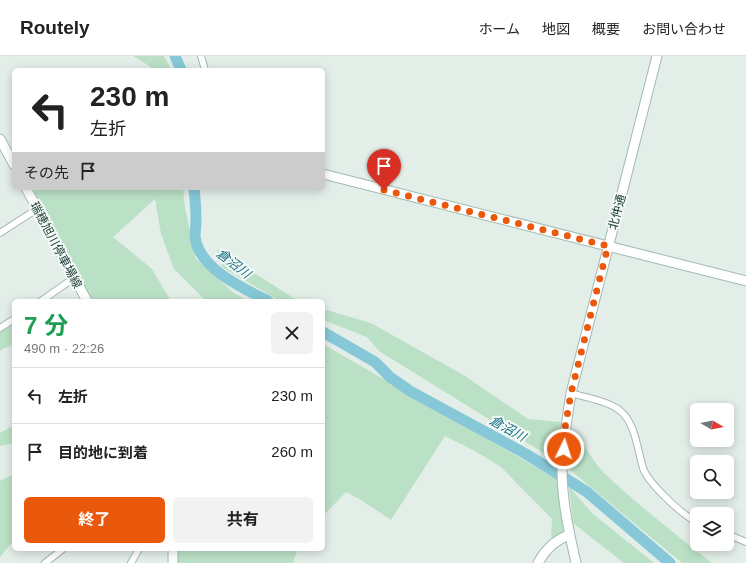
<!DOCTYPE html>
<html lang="ja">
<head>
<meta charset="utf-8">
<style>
	body { margin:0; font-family:Helvetica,"Noto Sans JP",sans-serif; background:#f2f2f2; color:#222; height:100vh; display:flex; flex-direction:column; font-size:15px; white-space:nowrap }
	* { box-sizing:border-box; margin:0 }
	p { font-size:13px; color:#767676 }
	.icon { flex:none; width:22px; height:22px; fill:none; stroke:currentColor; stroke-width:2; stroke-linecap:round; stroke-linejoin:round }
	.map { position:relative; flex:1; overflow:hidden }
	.drawer { position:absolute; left:12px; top:243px; width:313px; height:252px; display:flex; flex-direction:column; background:#fff; border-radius:6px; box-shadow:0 2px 10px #0003 }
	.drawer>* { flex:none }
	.banner { position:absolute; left:12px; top:12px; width:313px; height:122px; border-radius:6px; box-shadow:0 2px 10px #0003; background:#fff; color:#222; overflow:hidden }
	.needle { width:26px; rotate:100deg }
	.tools { position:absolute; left:690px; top:347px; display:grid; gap:8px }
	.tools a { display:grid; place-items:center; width:44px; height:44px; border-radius:6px; background:#fff; box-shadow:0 2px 10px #0003; font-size:20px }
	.pin { position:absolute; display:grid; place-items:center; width:34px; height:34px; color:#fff; margin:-41px -17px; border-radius:50% 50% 50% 0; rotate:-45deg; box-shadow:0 0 4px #0007 }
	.pin .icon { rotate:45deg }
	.me { position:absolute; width:44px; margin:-22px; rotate:4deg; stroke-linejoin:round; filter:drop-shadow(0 0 3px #0008) }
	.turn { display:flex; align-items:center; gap:14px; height:84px; padding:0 12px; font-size:18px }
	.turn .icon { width:52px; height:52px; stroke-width:2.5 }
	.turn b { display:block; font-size:28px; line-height:34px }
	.then { display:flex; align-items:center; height:38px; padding:0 12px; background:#0003; gap:8px; font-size:15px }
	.round { display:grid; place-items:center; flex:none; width:42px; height:42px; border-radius:6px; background:#f2f2f2 }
	.summary { display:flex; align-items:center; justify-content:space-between; height:68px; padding:0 12px }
	h1 { font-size:24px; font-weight:700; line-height:30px; color:#1e9e55 }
	.primary-button { display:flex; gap:8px; margin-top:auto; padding:8px 12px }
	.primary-button a { flex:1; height:46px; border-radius:6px; background:#ea580c; color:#fff; font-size:16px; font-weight:700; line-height:46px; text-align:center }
	.primary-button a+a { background:#f2f2f2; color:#222 }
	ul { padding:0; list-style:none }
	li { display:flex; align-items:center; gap:12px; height:56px; padding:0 12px; border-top:1px solid #e0e0e0 }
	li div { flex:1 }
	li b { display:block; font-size:15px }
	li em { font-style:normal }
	header { display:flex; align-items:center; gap:24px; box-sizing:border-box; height:56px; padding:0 20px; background:#fff; border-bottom:1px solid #e0e0e0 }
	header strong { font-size:19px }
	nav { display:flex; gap:22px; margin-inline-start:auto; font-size:14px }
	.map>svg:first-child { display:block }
	.green { fill:#bae1c6 }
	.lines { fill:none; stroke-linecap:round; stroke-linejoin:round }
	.river { stroke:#86c8d7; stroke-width:11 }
	.street-casing { stroke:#a5b7b1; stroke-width:8 }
	.secondary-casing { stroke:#a0bbb2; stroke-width:11 }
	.street { stroke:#fff; stroke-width:6 }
	.secondary { stroke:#fff; stroke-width:9 }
	.route { stroke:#ea580c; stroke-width:7; stroke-dasharray:0 12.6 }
	.labels { text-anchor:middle; stroke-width:4; stroke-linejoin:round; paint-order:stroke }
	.street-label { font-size:12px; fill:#214139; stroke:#f4faf7 }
	.water-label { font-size:13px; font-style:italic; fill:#156c82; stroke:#f4faf7 }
</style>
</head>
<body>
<header>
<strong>Routely</strong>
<nav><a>ホーム</a><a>地図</a><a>概要</a><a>お問い合わせ</a></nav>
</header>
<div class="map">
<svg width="746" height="507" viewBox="0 0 746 507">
	<rect width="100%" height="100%" fill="#e3eee9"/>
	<g class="green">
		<polygon points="133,0 164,0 170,11 169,14 151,14 151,11"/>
		<polygon points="40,132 183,132 185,152 196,203 234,237 249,245 206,245 174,213 161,178 155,143 113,181 152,213 171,245 87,245 29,137"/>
		<polygon points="217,193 298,245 280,245 222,211"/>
		<polygon points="323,253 371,267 465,320 528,363 560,366 564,369 558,406 379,295 367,281 323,264"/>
		<polygon points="14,268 14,289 4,292 0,295 0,276"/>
		<polygon points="323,288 558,424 563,476 551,482 552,463 501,411 475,395 445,380 391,464 361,444 346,436 323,460"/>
		<polygon points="14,369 14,387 0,390 0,377"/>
		<path d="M570,374c15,12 21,30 34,43 34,32 71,61 108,90h-30l-113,-94z"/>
		<polygon points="14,418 13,485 0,501 0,425"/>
		<polygon points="569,431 593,458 654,507 624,507 573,467"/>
		<polygon points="172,493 298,493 293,507 173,507"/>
	</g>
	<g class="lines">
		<g class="river">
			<polyline points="175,0 181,14"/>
			<path d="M194,132c1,10 2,20 2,31 0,6 -1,12 -1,18 4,32 48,51 73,64"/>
			<polyline points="323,276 375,306 390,321 410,335 526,398 587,436 670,507"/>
		</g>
		<defs>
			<g id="street">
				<polyline points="201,0 205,14"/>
				<polyline points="0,177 37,153"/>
				<polyline points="41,245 74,222"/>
				<polyline points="0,272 14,263"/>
				<path d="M571,337c15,5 34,7 47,16 18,13 19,40 25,59 5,15 39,47 54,54"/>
				<polyline points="727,478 746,486"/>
				<polyline points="45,507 63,493"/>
				<polyline points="131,507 139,493"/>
			</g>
			<g id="secondary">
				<polyline points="0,83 14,109"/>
				<polyline points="323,118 746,225"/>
				<polyline points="26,132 87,245"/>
				<polyline points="173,493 173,507"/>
				<path d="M538,507c7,-13 17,-23 31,-28"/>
				<path d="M576,507c-7,-31 -14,-62 -14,-94 1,-26 5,-51 9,-76l86,-337"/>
			</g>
		</defs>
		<use href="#street" class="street-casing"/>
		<use href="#secondary" class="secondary-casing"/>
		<use href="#street" class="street"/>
		<use href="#secondary" class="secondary"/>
	</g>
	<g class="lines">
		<polyline class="route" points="384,134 608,190 571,337 565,372 564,393"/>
	</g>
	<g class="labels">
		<g class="street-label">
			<text transform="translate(617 156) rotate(-75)" y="4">北仲通</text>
			<text transform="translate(56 189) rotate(62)" y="4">瑞穂旭川停車場線</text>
		</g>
		<g class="water-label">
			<text transform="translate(234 207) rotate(38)" y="5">倉沼川</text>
			<text transform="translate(508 372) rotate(29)" y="5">倉沼川</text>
		</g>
	</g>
</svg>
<div class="tools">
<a><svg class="needle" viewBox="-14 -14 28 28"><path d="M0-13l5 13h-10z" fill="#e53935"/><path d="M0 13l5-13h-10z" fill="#767676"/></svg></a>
<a><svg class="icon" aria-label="search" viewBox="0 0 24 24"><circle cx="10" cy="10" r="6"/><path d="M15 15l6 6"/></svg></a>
<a><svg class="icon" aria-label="layers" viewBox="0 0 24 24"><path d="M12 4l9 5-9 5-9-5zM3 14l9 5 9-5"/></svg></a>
</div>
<div class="pin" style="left:384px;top:134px;background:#d93025"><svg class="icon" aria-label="arrive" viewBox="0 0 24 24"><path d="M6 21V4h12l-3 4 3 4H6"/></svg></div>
<svg class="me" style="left:564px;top:393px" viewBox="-20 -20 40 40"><circle r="17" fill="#ea580c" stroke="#fff" stroke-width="3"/><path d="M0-11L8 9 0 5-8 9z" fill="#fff"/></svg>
<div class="banner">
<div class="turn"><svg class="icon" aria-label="left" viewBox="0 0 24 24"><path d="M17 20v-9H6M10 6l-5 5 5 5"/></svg><div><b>230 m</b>左折</div></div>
<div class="then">その先<svg class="icon" aria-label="arrive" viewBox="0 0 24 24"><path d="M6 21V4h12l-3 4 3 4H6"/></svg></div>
</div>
<section class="drawer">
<div class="summary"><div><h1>7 分</h1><p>490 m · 22:26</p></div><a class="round"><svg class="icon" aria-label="close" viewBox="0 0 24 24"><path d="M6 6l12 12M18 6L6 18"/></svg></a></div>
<ul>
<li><svg class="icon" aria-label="left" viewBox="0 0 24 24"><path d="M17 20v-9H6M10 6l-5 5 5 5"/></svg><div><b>左折</b></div><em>230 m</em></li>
<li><svg class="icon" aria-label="arrive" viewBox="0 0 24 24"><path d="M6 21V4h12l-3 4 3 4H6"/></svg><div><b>目的地に到着</b></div><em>260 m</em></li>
</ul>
<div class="primary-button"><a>終了</a><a>共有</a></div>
</section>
</div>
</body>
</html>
